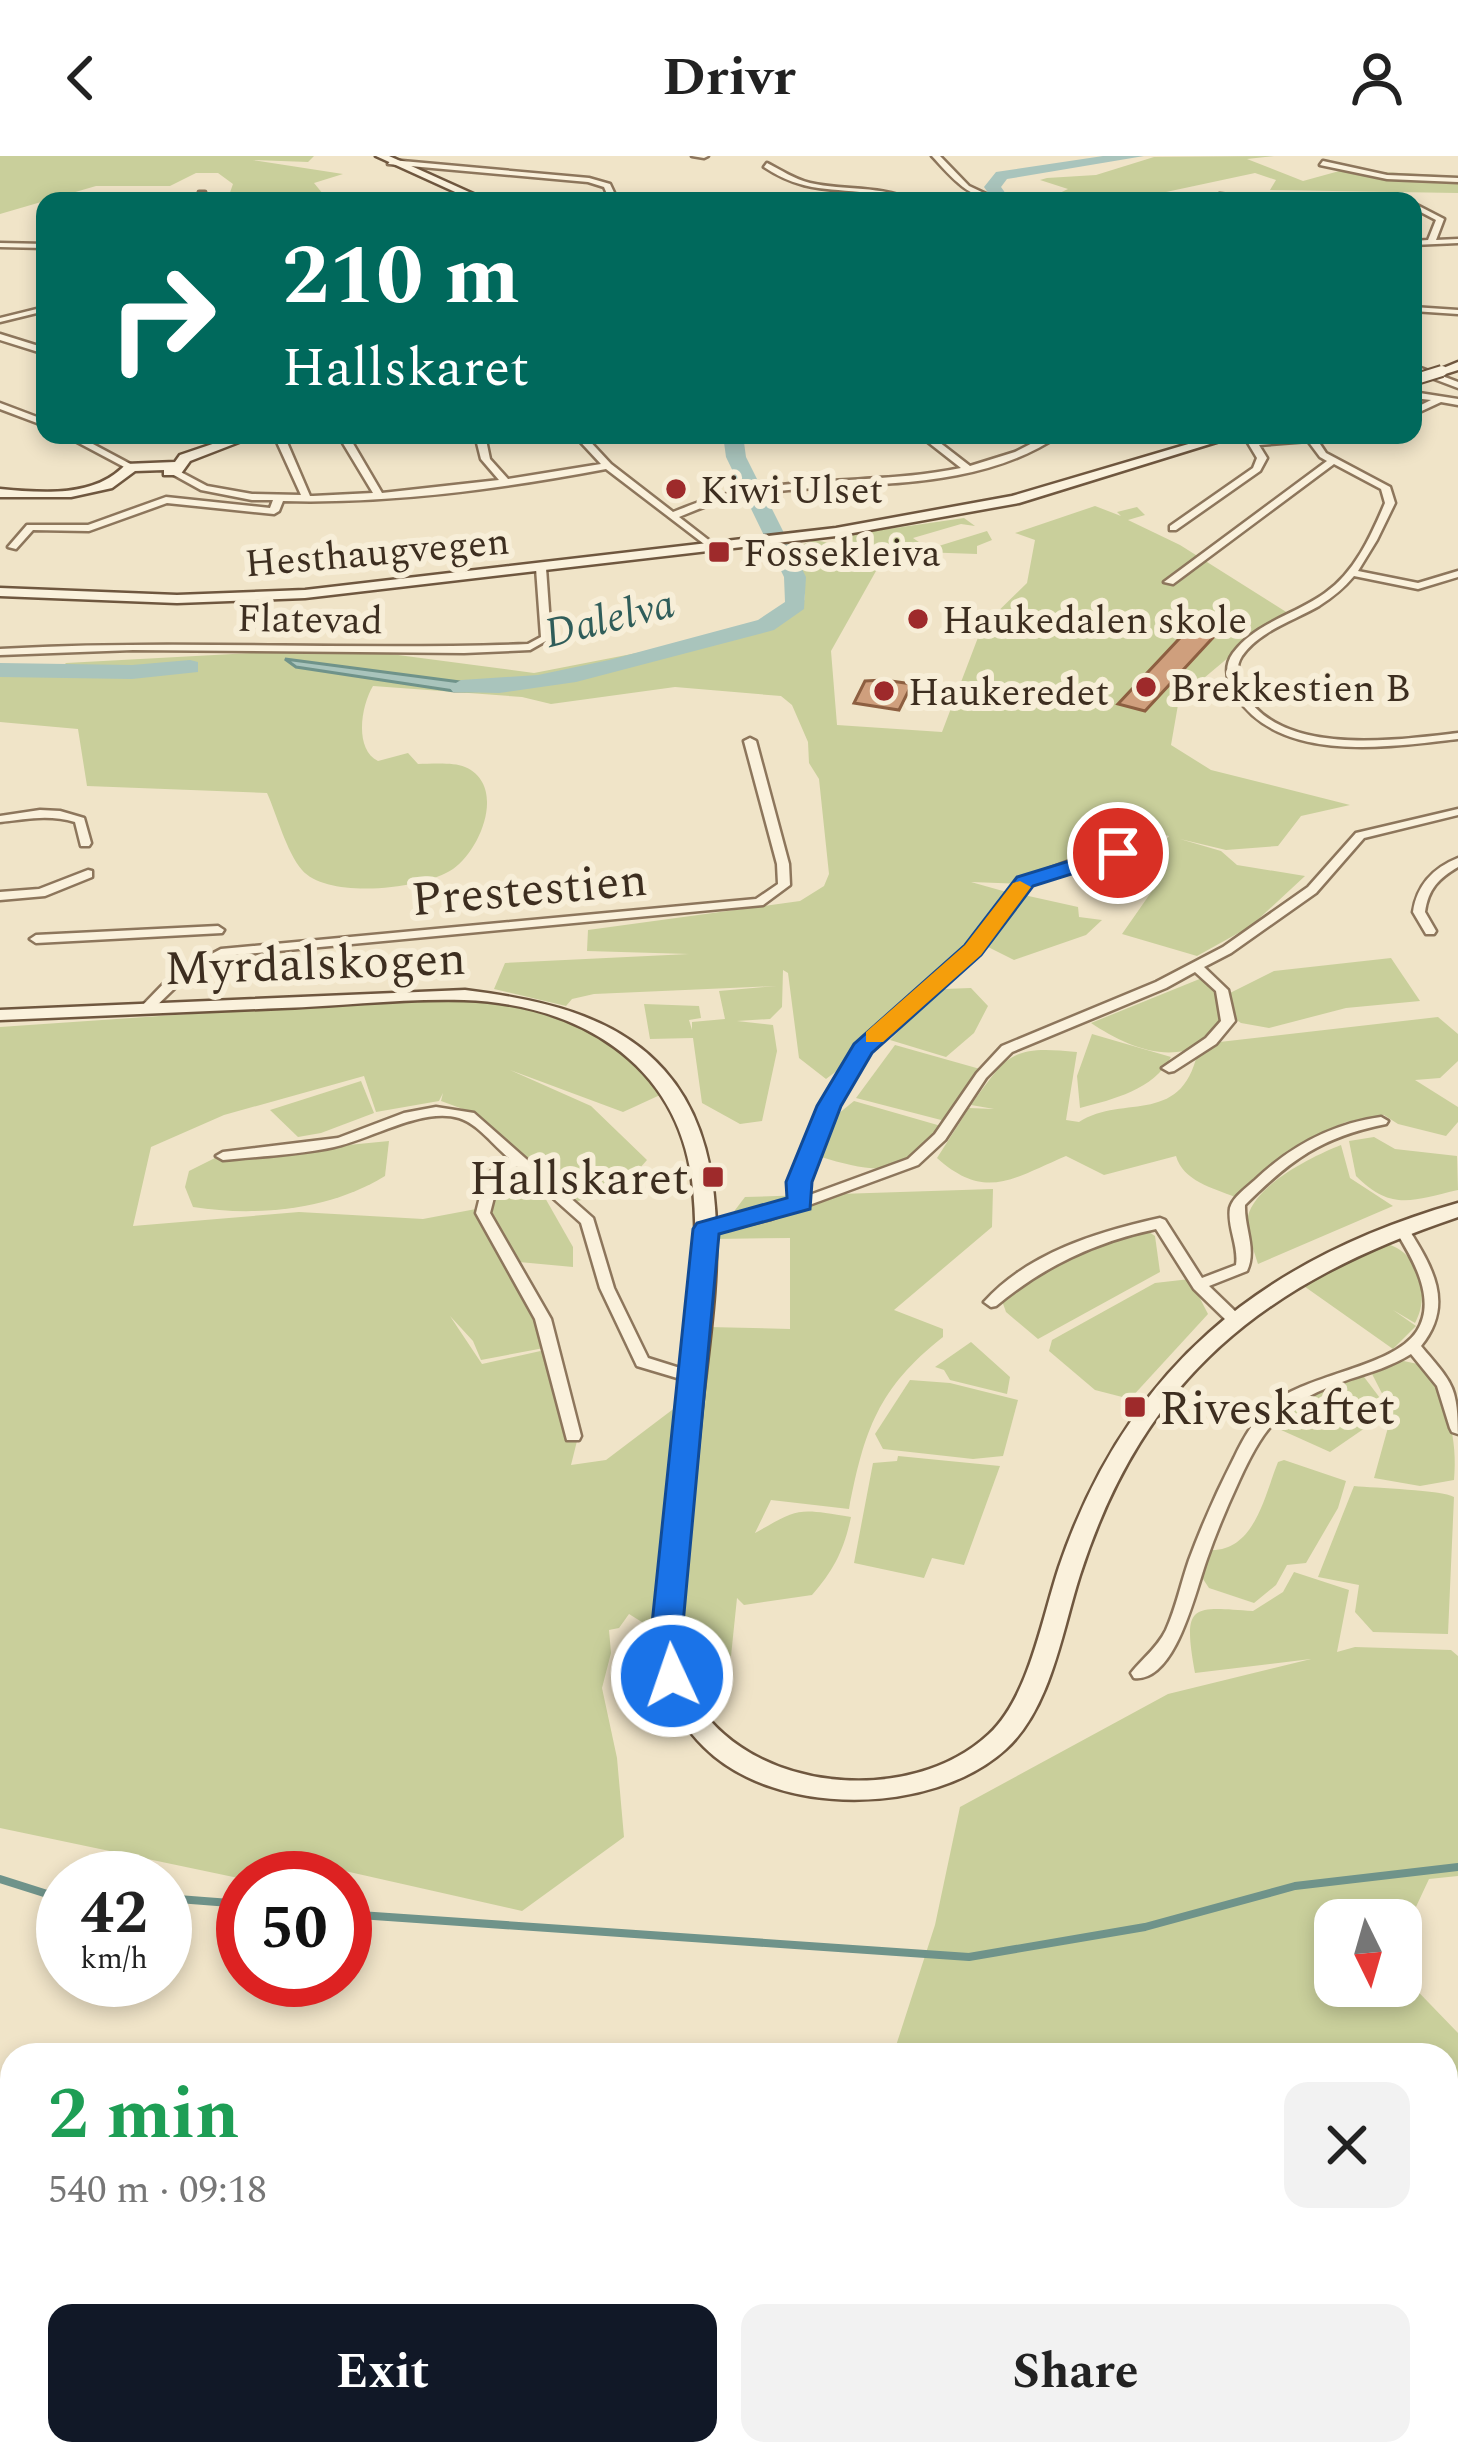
<!DOCTYPE html>
<html lang="en">
<head>
<meta charset="utf-8">
<style>
	body { margin:0; font-family:Spectral,serif; background:#f2f2f2; color:#222; height:100vh; display:flex; flex-direction:column; font-size:45px; white-space:nowrap }
	* { box-sizing:border-box; margin:0 }
	p { font-size:39px; color:#767676 }
	.icon { flex:none; width:66px; height:66px; fill:none; stroke:currentColor; stroke-width:2; stroke-linecap:round; stroke-linejoin:round }
	.map { position:relative; flex:1; overflow:hidden }
	.side { position:absolute; left:0px; top:1887px; width:1458px; height:423px; display:flex; flex-direction:column; background:#fff; border-radius:36px 36px 0 0; box-shadow:0 6px 18px #0003 }
	.side>* { flex:none }
	.top-card { position:absolute; left:36px; top:36px; width:1386px; height:252px; border-radius:24px; box-shadow:0 6px 18px #0003; background:#00695c; color:#fff; overflow:hidden }
	.needle { width:78px; rotate:175deg }
	.controls { position:absolute; left:1314px; top:1743px; display:grid; gap:24px }
	.controls a { display:grid; place-items:center; width:108px; height:108px; border-radius:24px; background:#fff; box-shadow:0 6px 18px #0003; font-size:60px }
	.speed { position:absolute; left:36px; top:1695px; display:flex; gap:24px; font-size:60px; font-weight:700; text-align:center }
	.speed>* { display:grid; place-content:center; width:156px; height:156px; border-radius:50%; background:#fff; box-shadow:0 6px 18px #0003; line-height:1 }
	.speed small { font-size:30px; font-weight:400 }
	.speed .limit { border:18px solid #d22; background:#fff; color:#111 }
	.pin { position:absolute; display:grid; place-items:center; width:102px; height:102px; color:#fff; margin:-51px; border:6px solid #fff; border-radius:50%; box-shadow:0 3px 12px #0007 }
	.me { position:absolute; width:132px; margin:-66px; rotate:357deg; stroke-linejoin:round; filter:drop-shadow(0 0 9px #0008) }
	.turn { display:flex; align-items:center; gap:42px; height:252px; padding:0 48px; font-size:54px }
	.turn .icon { width:156px; height:156px; stroke-width:2.5 }
	.turn b { display:block; font-size:84px; line-height:102px }
	.round { display:grid; place-items:center; flex:none; width:126px; height:126px; border-radius:24px; background:#f2f2f2 }
	.summary { display:flex; align-items:center; justify-content:space-between; height:204px; padding:0 48px }
	h1 { font-size:72px; font-weight:700; line-height:90px; color:#1e9e55 }
	.action { display:flex; gap:24px; margin-top:auto; padding:24px 48px }
	.action a { flex:1; height:138px; border-radius:24px; background:#111827; color:#fff; font-size:48px; font-weight:700; line-height:138px; text-align:center }
	.action a+a { background:#f2f2f2; color:#222 }
	header { display:flex; justify-content:space-between; align-items:center; height:156px; padding:0 48px; background:#fff; font-size:54px; font-weight:700 }
	.map>svg:first-child { display:block }
	.green { fill:#c9cf9b }
	.water { fill:#a9c4bc; stroke:#6f938a; stroke-width:3 }
	.lines { fill:none; stroke-linecap:round; stroke-linejoin:round }
	.stream-far1 { stroke:#6f938a; stroke-width:4.5 }
	.stream { stroke:#6f938a; stroke-width:8 }
	.river { fill:#a9c4bc; fill-rule:evenodd }
	.building { fill:#cf9f7d; stroke:#8d5f41; stroke-width:3 }
	.street-casing { stroke:#8d765c; stroke-width:5 }
	.secondary-casing { stroke:#6f573f; stroke-width:5 }
	.street { fill:#faf1dc; fill-rule:evenodd }
	.secondary { fill:#faf1dc; fill-rule:evenodd }
	.secondary-bridge-casing { stroke:#6f573f; stroke-width:14; stroke-linecap:butt }
	.secondary-bridge { stroke:#faf1dc; stroke-width:10 }
	.route { fill:#1a73e8; stroke:#114b97; stroke-width:3 }
	.slow { fill:#f59e0b }
	.poi-dot { fill:#9e2a2b; stroke:#f7eed8; stroke-width:4.5 }
	.labels { text-anchor:middle; stroke-width:12; stroke-linejoin:round; paint-order:stroke }
	.far-poi-label { font-size:39px; fill:#3d2e20; stroke:#f7eed8; text-anchor:start }
	.far-street-label { font-size:39px; fill:#3d2e20; stroke:#f7eed8 }
	.far-water-label { font-size:42px; font-style:italic; fill:#2f5d5a; stroke:#f7eed8 }
	.street-label { font-size:48px; fill:#3d2e20; stroke:#f7eed8 }
	.poi-label { font-size:48px; fill:#3d2e20; stroke:#f7eed8; text-anchor:end }
</style>
</head>
<body>
<header><svg class="icon" aria-label="back" viewBox="0 0 24 24"><path d="M15 5l-7 7 7 7"/></svg>Drivr<svg class="icon" aria-label="person" viewBox="0 0 24 24"><circle cx="12" cy="8" r="4"/><path d="M4 21q1-7 8-7t8 7"/></svg></header>
<div class="map">
<svg width="1458" height="2308" viewBox="0 0 1458 2308">
	<rect width="100%" height="100%" fill="#f0e4c8"/>
	<g class="green">
		<polygon points="0,0 314,0 308,6 252,4 343,18 314,27 323,38 300,44 227,45 233,28 218,17 196,17 170,30 96,30 0,58"/>
		<polygon points="1274,0 1247,3 1303,25 1343,14 1458,20 1458,37 1270,34 1276,24 1255,17 1124,45 1043,45 1068,33 1040,24 1047,22 1096,19 1154,1"/>
		<path d="M1095,350l26,10 -4,-4 20,-5 8,8 -17,5 52,25 111,70 -37,21 -75,63 -8,46 40,25 139,35 -49,11 -23,30 -52,4 -46,-11 41,12 16,14 68,11 -54,50 -54,30 -75,-22 30,-43 9,-33 -5,-4 13,-18 -35,-9 -36,25 -71,32 -56,-2 39,11 -40,52 6,4 -33,40 28,-1 17,18 -14,27 -28,24 -56,-17 30,-31 -94,70 -27,-21 -11,-85 -5,-3 -1,37 -12,12 -33,2 36,4 4,26 -15,70 -22,3 -38,-21 -9,-65 -43,1 -6,-35 55,2 2,12 -12,2 3,10v-8l33,-3 -6,-28 58,-5 -183,8 -22,5 -6,7 -72,-17 11,-26 184,-9 -102,-3 1,-21 212,-29 24,-15 5,-12 -10,-95 -10,-16 -1,-21 -16,-37 -11,-9 -106,-9 -124,17 -29,-7 -149,-11c-12,20 -19,63 5,75l30,-8 10,11c13,0 35,-2 47,3 42,18 16,83 -12,102 -29,20 -125,31 -151,1 -16,-19 -25,-55 -35,-77l-180,-7 -9,-57 -78,-7v-50l56,1 10,-10 279,-15 189,25 226,-44c63,-21 44,-32 35,-82l20,-7 70,15 -54,96 6,74 105,7 40,-105 45,-44 8,-43 -20,-7z"/>
		<polygon points="964,362 975,370 961,368 913,382 929,393 987,375 992,384 977,390 977,398 892,395 833,381"/>
		<polygon points="1024,739 1078,751 1079,761 1102,764 1086,779 1014,804 986,790"/>
		<polygon points="1391,802 1420,845 1346,852 1269,872 1241,867 1231,860 1230,837 1274,815"/>
		<path d="M1202,822l14,13 7,26 -21,27 236,-27 20,17v27l-18,17 -25,2 43,27v15l-12,14 -48,-12 -14,-9 -38,7 -25,11 -34,21 -52,43c-22,-9 -52,-16 -59,-41l-72,19 -38,-19c-54,23 -81,45 -129,2l32,-50 25,1 -23,-4c37,-51 40,-60 106,-53l-11,68 13,2c45,-29 106,7 120,-77 -34,19 -78,-2 -108,-22z"/>
		<path d="M452,840c77,6 160,30 219,81v13l-48,22 -113,-42 81,36 56,54 -23,26 -49,16 -104,-90 -30,-11 2,-8 -4,8 -63,11 -12,-36 -140,39 -73,32 -18,79 166,-14 124,7 53,-10 50,86 18,53 -63,12 -8,-19 -23,-25 32,48 63,-14 32,91 -6,24 35,-5 99,-75 3,-58 82,2v-91l-77,1 32,-42 248,-8 -1,38 -98,83 49,19v8c-65,51 -79,94 -94,172l-78,-9 -16,33c45,-25 41,-25 96,-16 -7,33 -17,53 -39,78l-68,10 -7,-7 -6,58 -62,-17 -40,-25 -10,14 -10,2 2,23 -9,35 15,70 7,79 -102,74 -177,-40 -102,8 -243,-51v-801z"/>
		<path d="M1092,878l79,23c-18,33 -57,42 -91,51l-3,-32z"/>
		<polygon points="895,889 980,913 945,965 856,942"/>
		<polygon points="361,925 374,957 321,977 298,981 270,954"/>
		<path d="M854,945l87,25c-30,55 -70,46 -120,31l17,-43z"/>
		<path d="M1374,981l21,12 62,7 1,34c-45,10 -66,22 -102,-14l-7,-35z"/>
		<path d="M389,985l-4,35c-55,34 -129,41 -192,31l-8,-20 4,-16 26,-13z"/>
		<path d="M1341,989l9,33 43,28 -135,58c-4,-14 -13,-34 -10,-48 8,-32 65,-60 93,-71z"/>
		<polygon points="495,1024 536,1026 573,1091 573,1111 519,1106 488,1049"/>
		<path d="M1149,1076l6,4 5,36 -122,67 -32,-27 -5,-14c46,-33 91,-57 148,-66z"/>
		<path d="M1381,1087c36,4 51,49 34,80l-22,-13 23,16 -23,23 -92,-65z"/>
		<polygon points="1190,1123 1208,1158 1130,1243 1095,1234 1049,1195 1052,1184 1155,1127"/>
		<polygon points="971,1186 1010,1221 1007,1238 950,1224 944,1214 935,1211"/>
		<path d="M1399,1204l28,6c20,35 31,73 27,114l-34,6 -46,-8 18,-65 -22,-43z"/>
		<polygon points="1361,1217 1383,1246 1381,1261 1330,1296 1270,1269 1295,1247"/>
		<polygon points="910,1224 950,1227 1018,1244 1003,1300 973,1303 883,1293 875,1278"/>
		<polygon points="898,1300 1000,1310 964,1409 932,1402 924,1422 854,1407 873,1307 897,1305"/>
		<path d="M1284,1304l62,21 -8,27 -32,55 -19,2 -11,20 -22,18 -45,-15 -8,-12 10,-26c44,1 54,-56 67,-88z"/>
		<path d="M1354,1330c21,2 88,4 100,11l-6,137 -75,-2 -18,-20 4,-27 -41,-8z"/>
		<path d="M1294,1416l55,18 -12,62 18,-5 96,3 7,6v220l-29,3 -28,60v-19h-66v66h66v-12l57,59v316l-12,-7v-287h-553l42,-130 25,-118 208,-113 143,-35 -116,14c-13,-71 -3,-66 58,-62l30,-19z"/>
	</g>
	<polygon class="water" points="285,503 483,529 507,528 504,534 454,535 296,511"/>
	<g class="lines">
		<polyline class="stream-far1" points="781,389 881,408"/>
		<g class="stream">
			<polyline points="0,1723 63,1743"/>
			<polyline points="165,1742 243,1748"/>
			<polyline points="345,1758 969,1801 1145,1771 1295,1730 1458,1711"/>
		</g>
		<g class="river">
			<polygon points="1103,0 1144,0 1007,23 1001,31 1011,45 994,45 984,31 996,16"/>
			<polygon points="723,279 743,279 746,301 806,421 804,453 774,474 576,526 499,537 453,536 449,531 461,524 538,519 609,504 758,464 785,446 784,421 726,301"/>
			<polygon points="190,504 198,506 198,516 132,523 0,521 0,507 132,509"/>
		</g>
	</g>
	<g class="building">
		<polygon points="1194,467 1220,474 1145,555 1118,548"/>
		<polygon points="884,524 912,528 899,554 854,547 865,525"/>
	</g>
	<g class="lines">
		<defs>
			<g id="street">
				<polygon points="692,0 708,0 704,2"/>
				<path d="M932,0h8l29,30 32,15c-31,-1 -49,-23 -69,-45z"/>
				<polygon points="391,4 589,22 610,28 618,45 610,45 604,31 588,26 388,8"/>
				<polygon points="1323,5 1387,19 1458,22 1458,26 1387,23 1320,9"/>
				<path d="M767,7c14,7 27,16 43,20 35,8 71,2 104,18 -14,0 -25,-5 -38,-7 -45,-7 -71,0 -112,-27z"/>
				<polygon points="199,36 205,36 206,45 198,45"/>
				<polygon points="1220,38 1270,43 1274,45 1220,42 1195,45"/>
				<polygon points="1309,43 1377,43 1381,45 1305,45"/>
				<polygon points="1413,47 1444,63 1436,84 1458,83 1458,87 1413,89 1413,85 1428,84 1436,64 1413,52"/>
				<polygon points="0,87 45,88 45,92 0,91"/>
				<polygon points="45,151 45,155 0,166 0,162"/>
				<polygon points="1413,151 1458,154 1458,158 1413,155"/>
				<polygon points="0,178 45,192 45,198 0,184"/>
				<polygon points="1413,209 1458,226 1458,232 1413,215"/>
				<polygon points="1413,236 1458,243 1458,249 1441,246 1413,259 1413,253 1431,244 1413,242"/>
				<polygon points="0,247 45,264 45,270 0,253"/>
				<polygon points="64,279 76,279 136,311 128,313"/>
				<path d="M279,279h10l-3,5 24,56h3l60,-3 -35,-58h10l34,58 117,-13 -18,-21 -6,-24h10l5,24 18,20 93,-15 -27,-29h10l27,29 62,48c18,-7 35,-14 54,-18 77,-18 157,-10 234,-26l-42,-33h11l40,31 45,-14 33,-17h12c-96,65 -220,41 -328,63 -18,4 -36,12 -53,19l36,28 2,2 -5,3 -106,-81c-106,20 -216,35 -323,32l-4,10 -5,3 -107,-11 -78,28 -56,-1 -17,19 -8,-2 19,-22h61l78,-28 104,11 3,-8h-21l-51,-10 -29,-16v-4l3,-1 32,17 45,8 49,1 -25,-55z"/>
				<path d="M1314,279l12,18 64,34 5,16 -18,37 -19,31 60,12 40,-12v6l-40,12 -64,-13c-10,12 -21,21 -35,30 -24,14 -60,25 -77,50 -7,11 -5,24 1,35 37,67 152,49 215,42v6c-69,8 -178,25 -222,-43 -9,-14 -13,-29 -3,-43 22,-30 63,-39 92,-60 30,-21 46,-57 60,-90l-4,-14 -47,-25 -161,120 -9,-2 163,-121 -7,-4 -12,-16 -49,4 8,13 -7,13 -84,59h-6v-4l83,-58 4,-10 -9,-15 2,-2z"/>
				<path d="M541,409l5,3 5,70 -21,12 -66,3 -331,-3 -133,5v-6c176,-10 352,2 528,-5l13,-7 -5,-69z"/>
				<polygon points="750,582 756,585 789,708 790,729 763,749 224,800 182,825 149,857 139,857 138,854 172,819 221,793 756,743 778,728 777,708 744,585"/>
				<polygon points="1458,653 1458,659 1364,682 1316,737 1231,797 1204,811 1228,834 1235,865 1216,888 1174,915 1169,916 1162,912 1206,882 1221,865 1216,835 1195,816 1166,832 1012,896 986,922 945,984 918,1009 771,1063 706,1078 699,1073 701,1070 763,1056 794,1045 792,1026 822,950 836,921 868,879 969,791 1021,723 1072,704 1124,693 1148,680 1154,684 1132,699 1079,710 1029,729 977,797 878,885 849,922 806,1026 807,1040 908,1003 935,978 977,917 1002,890 1156,826 1223,791 1308,731 1356,677"/>
				<path d="M40,654l20,1 24,7 7,25 -2,3h-8l-6,-24c-26,-8 -49,-3 -75,0v-6z"/>
				<path d="M1458,702v9c-19,11 -30,22 -33,45l11,19 -2,3h-8l-13,-22c4,-27 20,-44 45,-54z"/>
				<polygon points="88,714 92,715 92,721 45,740 0,744 0,736 39,733"/>
				<polygon points="218,770 224,774 222,777 36,787 30,783 36,779"/>
				<path d="M436,951l38,6 119,105 21,70 34,70 51,16 3,4 -3,4 -5,1 -57,-17 -37,-78 -19,-65 -64,-57 -18,12 -9,35 61,106 30,117 -2,4h-12l-32,-121 -59,-106 9,-37 24,-18c-15,-12 -32,-35 -50,-40 -37,-11 -87,21 -125,29 -37,8 -74,9 -111,13l-7,-4 7,-4 115,-14 66,-25z"/>
				<path d="M1381,961l7,4 -2,3c-64,13 -95,35 -141,81 -1,23 12,44 2,66l-38,15 29,28 3,4 -3,4h-10l-34,-33 -38,-60c-61,13 -112,37 -160,77l-5,1 -7,-5c44,-49 113,-70 176,-84l5,2 37,58 34,-13c3,-19 -9,-38 -6,-57 3,-11 16,-20 25,-28 36,-34 76,-56 126,-63z"/>
				<path d="M1401,1067l5,2c25,40 50,78 15,121 30,36 37,39 37,88l-6,-2 -2,-4 -13,-42 -26,-32c-19,12 -40,18 -61,25 -64,23 -83,40 -111,102 -12,26 -23,52 -32,78 -11,30 -31,124 -73,119l-3,-5c12,-15 26,-25 35,-43 10,-22 15,-47 23,-70 13,-35 28,-69 45,-102 9,-19 20,-39 36,-53 38,-32 123,-37 147,-74 21,-33 -6,-75 -23,-103z"/>
				<polygon points="0,1987 12,1993 12,2015 0,2009"/>
			</g>
			<g id="secondary">
				<polygon points="376,0 389,0 489,45 475,45"/>
				<polygon points="1458,206 1458,214 1442,219 1436,215"/>
				<path d="M239,279h18l-67,26 -10,14h-16v-5l-29,1 -23,17 -41,9h-71v-8c41,4 96,9 126,-25l49,-2 5,-7z"/>
				<polygon points="1219,279 1239,279 1019,347 836,380 305,442 177,447 0,440 0,432 177,439 305,434 836,372 1012,340"/>
				<path d="M465,834c71,9 150,24 199,80 79,88 48,238 37,345 -7,69 -14,139 -21,209 0,23 0,51 12,71 54,98 218,113 297,39 40,-37 53,-116 70,-167 67,-197 200,-307 399,-364v14c-193,65 -314,159 -378,358 -18,56 -29,133 -74,174 -73,67 -231,69 -302,-2 -35,-35 -48,-75 -48,-123 8,-75 16,-151 25,-226 9,-73 20,-145 11,-218 -16,-119 -115,-176 -228,-180 -60,-2 -122,6 -182,8 -94,4 -188,8 -282,12v-10z"/>
			</g>
		</defs>
		<use href="#street" class="street-casing"/>
		<use href="#secondary" class="secondary-casing"/>
		<use href="#street" class="street"/>
		<use href="#secondary" class="secondary"/>
		<defs>
			<polyline id="secondary-bridge" points="1413,224 1442,215"/>
		</defs>
		<use href="#secondary-bridge" class="secondary-bridge-casing"/>
		<use href="#secondary-bridge" class="secondary-bridge"/>
	</g>
	<polygon class="route" points="1118,690 1126,692 1126,701 1033,730 981,799 872,897 841,950 812,1026 810,1053 719,1078 683,1468 688,1520 683,1529 672,1533 660,1529 652,1468 693,1073 697,1067 787,1042 786,1026 817,950 854,888 965,789 1017,721"/>
	<polygon class="slow" points="1020,725 1031,731 981,799 883,886 866,886 866,876 965,789 1013,727"/>
	<g class="poi-dot">
		<circle cx="676" cy="333" r="12"/>
		<rect x="707" y="384" width="24" height="24" rx="6"/>
		<circle cx="918" cy="463" r="12"/>
		<circle cx="1146" cy="531" r="12"/>
		<circle cx="884" cy="535" r="12"/>
		<rect x="701" y="1009" width="24" height="24" rx="6"/>
		<rect x="1123" y="1239" width="24" height="24" rx="6"/>
	</g>
	<g class="labels">
		<g class="far-poi-label">
			<text x="700" y="347">Kiwi Ulset</text>
			<text x="743" y="410">Fossekleiva</text>
			<text x="942" y="477">Haukedalen skole</text>
			<text x="1170" y="545">Brekkestien B</text>
			<text x="908" y="549">Haukeredet</text>
		</g>
		<g class="far-street-label">
			<text transform="translate(377 395) rotate(-5)" y="14">Hesthaugvegen</text>
			<text transform="translate(310 462) rotate(1)" y="14">Flatevad</text>
		</g>
		<g class="far-water-label">
			<text transform="translate(609 461) rotate(-14)" y="15">Dalelva</text>
		</g>
		<g class="street-label">
			<text transform="translate(529 732) rotate(-5)" y="17">Prestestien</text>
			<text transform="translate(315 806) rotate(-2)" y="17">Myrdalskogen</text>
		</g>
		<g class="poi-label">
			<text x="689" y="1038">Hallskaret</text>
			<text x="1159" y="1268" text-anchor="start">Riveskaftet</text>
		</g>
	</g>
</svg>
<div class="controls">
<a><svg class="needle" viewBox="-14 -14 28 28"><path d="M0-13l5 13h-10z" fill="#e53935"/><path d="M0 13l5-13h-10z" fill="#767676"/></svg></a>
</div>
<div class="speed"><div>42<small>km/h</small></div><div class="limit">50</div></div>
<div class="pin" style="left:1118px;top:697px;background:#d93025"><svg class="icon" aria-label="arrive" viewBox="0 0 24 24"><path d="M6 21V4h12l-3 4 3 4H6"/></svg></div>
<svg class="me" style="left:672px;top:1520px" viewBox="-20 -20 40 40"><circle r="17" fill="#1a73e8" stroke="#fff" stroke-width="3"/><path d="M0-11L8 9 0 5-8 9z" fill="#fff"/></svg>
<div class="top-card">
<div class="turn"><svg class="icon" aria-label="right" viewBox="0 0 24 24"><path d="M7 20v-9h11M14 6l5 5-5 5"/></svg><div><b>210 m</b>Hallskaret</div></div>
</div>
<section class="side">
<div class="summary"><div><h1>2 min</h1><p>540 m · 09:18</p></div><a class="round"><svg class="icon" aria-label="close" viewBox="0 0 24 24"><path d="M6 6l12 12M18 6L6 18"/></svg></a></div>
<div class="action"><a>Exit</a><a>Share</a></div>
</section>
</div>
</body>
</html>
